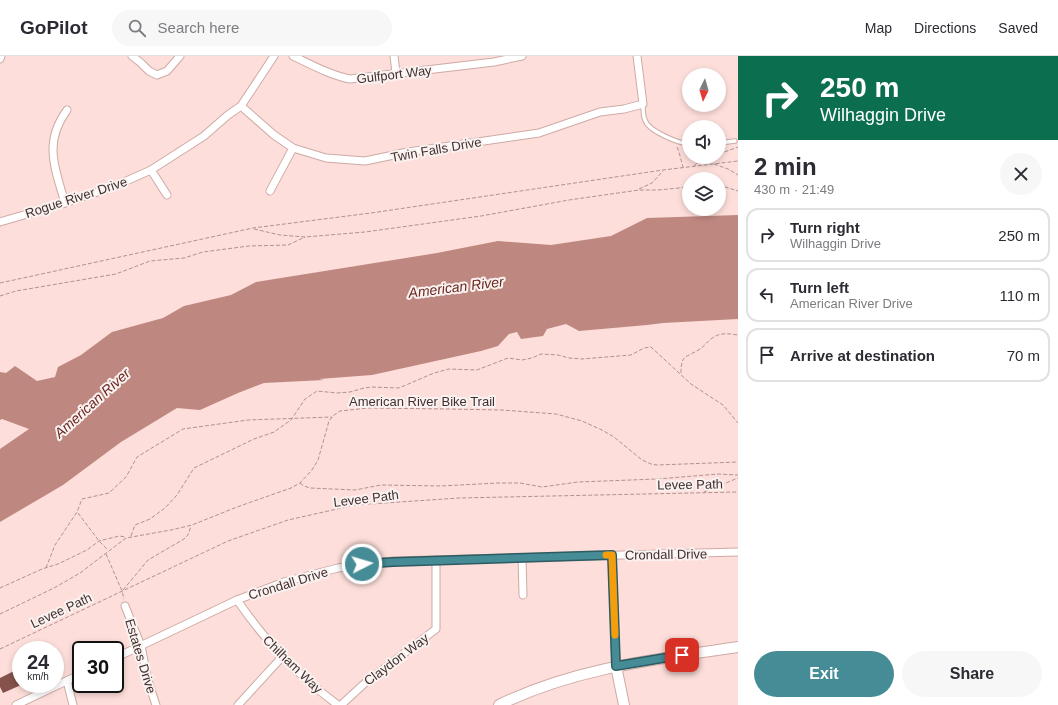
<!DOCTYPE html>
<html lang="en">
<head>
<meta charset="utf-8">
<style>
	body { margin:0; font-family:Helvetica,sans-serif; background:#f7f7f7; color:#2b2b33; height:100vh; display:flex; flex-direction:column; font-size:15px; white-space:nowrap }
	* { box-sizing:border-box; margin:0 }
	p { font-size:13px; color:#7c7c81 }
	.icon { flex:none; width:22px; height:22px; fill:none; stroke:currentColor; stroke-width:2; stroke-linecap:round; stroke-linejoin:round }
	.map { position:relative; flex:1; overflow:hidden }
	.side { display:flex; flex-direction:column; background:#fff; width:320px }
	.side>* { flex:none }
	.top-card { background:#0b6e4f; color:#fff; overflow:hidden }
	.needle { width:26px; rotate:185deg }
	.controls { position:absolute; left:682px; top:12px; display:grid; gap:8px }
	.controls a { display:grid; place-items:center; width:44px; height:44px; border-radius:50%; background:#fff; box-shadow:0 2px 6px #0003; font-size:20px }
	.speed { position:absolute; left:12px; top:585px; display:flex; gap:8px; font-size:20px; font-weight:700; text-align:center }
	.speed>* { display:grid; place-content:center; width:52px; height:52px; border-radius:50%; background:#fff; box-shadow:0 2px 6px #0003; line-height:1 }
	.speed small { font-size:10px; font-weight:400 }
	.speed .limit { border:2px solid #111; border-radius:6px; background:#fff; color:#111 }
	.pin { position:absolute; display:grid; place-items:center; width:34px; height:34px; color:#fff; margin:-17px; border-radius:8px; box-shadow:0 2px 6px #0006 }
	.me { position:absolute; width:44px; margin:-22px; rotate:85deg; stroke-linejoin:round; filter:drop-shadow(0 0 3px #0008) }
	.turn { display:flex; align-items:center; gap:14px; height:84px; padding:0 16px; font-size:18px }
	.turn .icon { width:52px; height:52px; stroke-width:2.5 }
	.turn b { display:block; font-size:28px; line-height:34px }
	.round { display:grid; place-items:center; flex:none; width:42px; height:42px; border-radius:21px; background:#f7f7f7 }
	.head { display:flex; align-items:center; justify-content:space-between; height:68px; padding:0 16px }
	h1 { font-size:24px; font-weight:700; line-height:30px }
	.action { display:flex; gap:8px; margin-top:auto; padding:8px 16px }
	.action a { flex:1; height:46px; border-radius:24px; background:#468c96; color:#fff; font-size:16px; font-weight:700; line-height:46px; text-align:center }
	.action a+a { background:#f7f7f7; color:#2b2b33 }
	ul { padding:0; list-style:none }
	li { display:flex; align-items:center; gap:12px; height:54px; margin:0 8px 6px; padding:0 8px; border:2px solid #e1e1e2; border-radius:12px }
	li div { flex:1 }
	li b { display:block; font-size:15px }
	li em { font-style:normal }
	header { display:flex; align-items:center; gap:24px; box-sizing:border-box; height:56px; padding:0 20px; background:#fff; border-bottom:1px solid #e1e1e2 }
	header strong { font-size:19px }
	nav { display:flex; gap:22px; margin-inline-start:auto; font-size:14px }
	.search { width:280px; height:36px; background:#f7f7f7; display:flex; align-items:center; gap:10px; box-sizing:border-box; padding:0 14px; border-radius:22px; color:#7c7c81; font-size:15px }
	main { display:flex; flex:1; min-height:0 }
	.map>svg:first-child { display:block }
	.water { fill:#be8880 }
	.building { fill:#84524b }
	.lines { fill:none; stroke-linecap:round; stroke-linejoin:round }
	.lane-casing { stroke:#ceaaa4; stroke-width:5.5 }
	.street-casing { stroke:#ceaaa4; stroke-width:9 }
	.secondary-casing { stroke:#ceaaa4; stroke-width:12 }
	.path { stroke:#ac9490; stroke-width:1; stroke-dasharray:4 2; stroke-linecap:butt }
	.lane { stroke:#fff; stroke-width:3.5 }
	.street { stroke:#fff; stroke-width:7 }
	.secondary { stroke:#fff; stroke-width:10 }
	.route-casing { stroke:#2e5b62; stroke-width:10 }
	.route { stroke:#468c96; stroke-width:7 }
	.slow { stroke:#f59e0b; stroke-width:7 }
	.labels { text-anchor:middle; stroke-width:4; stroke-linejoin:round; paint-order:stroke }
	.street-label { font-size:13px; fill:#40312f; stroke:#faf2f0 }
	.water-label { font-size:14px; font-style:italic; fill:#6a261f; stroke:#faf2f0 }
</style>
</head>
<body>
<header>
<strong>GoPilot</strong>
<div class="search"><svg class="icon" aria-label="search" viewBox="0 0 24 24"><circle cx="10" cy="10" r="6"/><path d="M15 15l6 6"/></svg>Search here</div>
<nav><a>Map</a><a>Directions</a><a>Saved</a></nav>
</header>
<main>
<div class="map">
<svg width="738" height="649" viewBox="0 0 738 649">
	<rect width="100%" height="100%" fill="#fddeda"/>
	<polygon class="water" points="738,159 738,263 663,267 647,269 579,275 566,268 547,273 543,280 521,283 517,276 509,278 498,290 481,295 372,319 319,323 324,324 264,327 238,337 200,354 177,352 121,386 63,429 0,466 0,393 29,373 2,363 0,364 0,316 6,317 15,310 37,325 55,321 58,311 81,299 112,276 163,262 184,250 231,239 256,226 437,197 498,185 551,189 611,180 647,162"/>
	<polygon class="building" points="16,614 21,629 3,637 0,631 0,622"/>
	<g class="lines">
		<defs>
			<g id="lane">
				<path d="M643,48c0,5 0,12 2,16 3,11 33,23 44,24"/>
				<polyline points="719,87 735,85"/>
			</g>
			<g id="street">
				<polyline points="132,0 141,7 149,15 157,19 167,15 180,0"/>
				<path d="M293,0c19,9 37,19 57,23l144,-17 28,-6"/>
				<polyline points="394,0 396,17"/>
				<polyline points="0,3 1,0"/>
				<polyline points="241,50 274,79 293,92 326,102 365,105 408,96 539,77 600,56 624,53 643,48 637,0"/>
				<polyline points="151,114 167,139"/>
				<polyline points="270,135 293,92"/>
				<path d="M65,147c-10,-35 -22,-60 2,-93"/>
				<polyline points="0,166 65,147 115,130 151,114 204,80 228,59 241,50 274,0"/>
				<polyline points="612,499 616,610"/>
				<polyline points="522,502 523,539"/>
				<path d="M237,544c30,43 59,74 101,105"/>
				<polyline points="125,550 141,590 148,625 156,649"/>
				<polyline points="115,602 237,544 284,526 338,512 393,505 738,496"/>
				<polyline points="67,625 73,649"/>
				<polyline points="16,649 81,618"/>
				<polyline points="238,649 282,601"/>
				<polyline points="341,649 365,627 436,573 436,504"/>
			</g>
			<g id="secondary">
				<polyline points="616,610 624,649"/>
				<path d="M499,649c75,-37 158,-46 239,-58"/>
			</g>
		</defs>
		<use href="#lane" class="lane-casing"/>
		<use href="#street" class="street-casing"/>
		<use href="#secondary" class="secondary-casing"/>
		<g class="path">
			<polyline points="677,91 679,96 683,111"/>
			<polyline points="719,98 738,91"/>
			<polyline points="714,108 728,113 738,119"/>
			<polyline points="694,110 699,105 708,101"/>
			<polyline points="719,129 738,135"/>
			<polyline points="639,133 652,127 663,115"/>
			<polyline points="254,173 280,179 305,181 365,176 481,160 569,144 639,134 658,134 689,131"/>
			<polyline points="0,227 253,172 371,157 663,114 738,105"/>
			<polyline points="0,240 16,235 116,218 150,205 184,202 203,196 249,190 288,189 305,181"/>
			<path d="M681,317c0,-19 5,-15 19,-24 5,-3 8,-9 14,-12 8,-5 16,-3 24,-2"/>
			<polyline points="300,427 304,430 310,432 355,434 381,429 441,430 498,427 520,427 542,431 578,426 657,423 718,418 738,419"/>
			<polyline points="704,436 738,422"/>
			<polyline points="78,457 99,485 108,494"/>
			<polyline points="131,480 135,469 150,463 165,452 177,439 194,412 254,383 274,376 291,364 305,343 317,335 337,337 350,336 364,332 372,331 399,332 434,317 449,313 477,314 508,302 522,304 532,302 541,298 558,299 569,302 582,303 631,299 644,292 651,291 691,328 723,349 738,367"/>
			<polyline points="106,498 122,535 124,543"/>
			<polyline points="46,512 55,489 77,456 82,443 109,437 126,421 137,401 183,373 248,364 332,361"/>
			<polyline points="0,532 42,513 58,508 87,494 99,485 119,480 126,481"/>
			<polyline points="123,534 148,504 184,483 188,479 191,470"/>
			<polyline points="0,558 54,532 80,517 126,482 171,474 192,469 237,451 291,432 300,427 312,414 318,404 329,365 334,359 340,355 368,352 448,353 502,354 556,358 582,365 602,374 614,381 642,404 651,408 657,409 738,406"/>
			<polyline points="0,593 228,485 288,464 355,449 459,442 738,436"/>
		</g>
		<use href="#lane" class="lane"/>
		<use href="#street" class="street"/>
		<use href="#secondary" class="secondary"/>
	</g>
	<g class="lines">
		<defs>
			<polyline id="route" points="362,508 393,506 612,499 616,610 682,599"/>
		</defs>
		<use href="#route" class="route-casing"/>
		<use href="#route" class="route"/>
		<polyline class="slow" points="606,499 612,499 615,579"/>
	</g>
	<g class="labels">
		<g class="street-label">
			<text transform="translate(394 18) rotate(-7)" y="5">Gulfport Way</text>
			<text transform="translate(436 93) rotate(-10)" y="5">Twin Falls Drive</text>
			<text transform="translate(76 141) rotate(-18)" y="5">Rogue River Drive</text>
			<text x="422" y="350">American River Bike Trail</text>
			<text transform="translate(690 428) rotate(-1)" y="5">Levee Path</text>
			<text transform="translate(366 442) rotate(-7)" y="5">Levee Path</text>
			<text transform="translate(666 498) rotate(-1)" y="5">Crondall Drive</text>
			<text transform="translate(288 527) rotate(-17)" y="5">Crondall Drive</text>
			<text transform="translate(61 554) rotate(-25)" y="5">Levee Path</text>
			<text transform="translate(141 600) rotate(73)" y="5">Estates Drive</text>
			<text transform="translate(396 603) rotate(-37)" y="5">Claydon Way</text>
			<text transform="translate(293 608) rotate(44)" y="5">Chilham Way</text>
		</g>
		<g class="water-label">
			<text transform="translate(456 231) rotate(-7)" y="5">American River</text>
			<text transform="translate(92 347) rotate(-42)" y="5">American River</text>
		</g>
	</g>
</svg>
<div class="controls">
<a><svg class="needle" viewBox="-14 -14 28 28"><path d="M0-13l5 13h-10z" fill="#e53935"/><path d="M0 13l5-13h-10z" fill="#7c7c81"/></svg></a>
<a><svg class="icon" aria-label="sound" viewBox="0 0 24 24"><path d="M4 9h4l5-4v14l-5-4H4zM17 9q2 3 0 6"/></svg></a>
<a><svg class="icon" aria-label="layers" viewBox="0 0 24 24"><path d="M12 4l9 5-9 5-9-5zM3 14l9 5 9-5"/></svg></a>
</div>
<div class="speed"><div>24<small>km/h</small></div><div class="limit">30</div></div>
<div class="pin" style="left:682px;top:599px;background:#d93025"><svg class="icon" aria-label="arrive" viewBox="0 0 24 24"><path d="M6 21V4h12l-3 4 3 4H6"/></svg></div>
<svg class="me" style="left:362px;top:508px" viewBox="-20 -20 40 40"><circle r="17" fill="#468c96" stroke="#fff" stroke-width="3"/><path d="M0-11L8 9 0 5-8 9z" fill="#fff"/></svg>
</div>
<section class="side">
<div class="top-card">
<div class="turn"><svg class="icon" aria-label="right" viewBox="0 0 24 24"><path d="M7 20v-9h11M14 6l5 5-5 5"/></svg><div><b>250 m</b>Wilhaggin Drive</div></div>
</div>
<div class="head"><div><h1>2 min</h1><p>430 m · 21:49</p></div><a class="round"><svg class="icon" aria-label="close" viewBox="0 0 24 24"><path d="M6 6l12 12M18 6L6 18"/></svg></a></div>
<ul>
<li><svg class="icon" aria-label="right" viewBox="0 0 24 24"><path d="M7 20v-9h11M14 6l5 5-5 5"/></svg><div><b>Turn right</b><p>Wilhaggin Drive</p></div><em>250 m</em></li>
<li><svg class="icon" aria-label="left" viewBox="0 0 24 24"><path d="M17 20v-9H6M10 6l-5 5 5 5"/></svg><div><b>Turn left</b><p>American River Drive</p></div><em>110 m</em></li>
<li><svg class="icon" aria-label="arrive" viewBox="0 0 24 24"><path d="M6 21V4h12l-3 4 3 4H6"/></svg><div><b>Arrive at destination</b></div><em>70 m</em></li>
</ul>
<div class="action"><a>Exit</a><a>Share</a></div>
</section>
</main>
</body>
</html>
